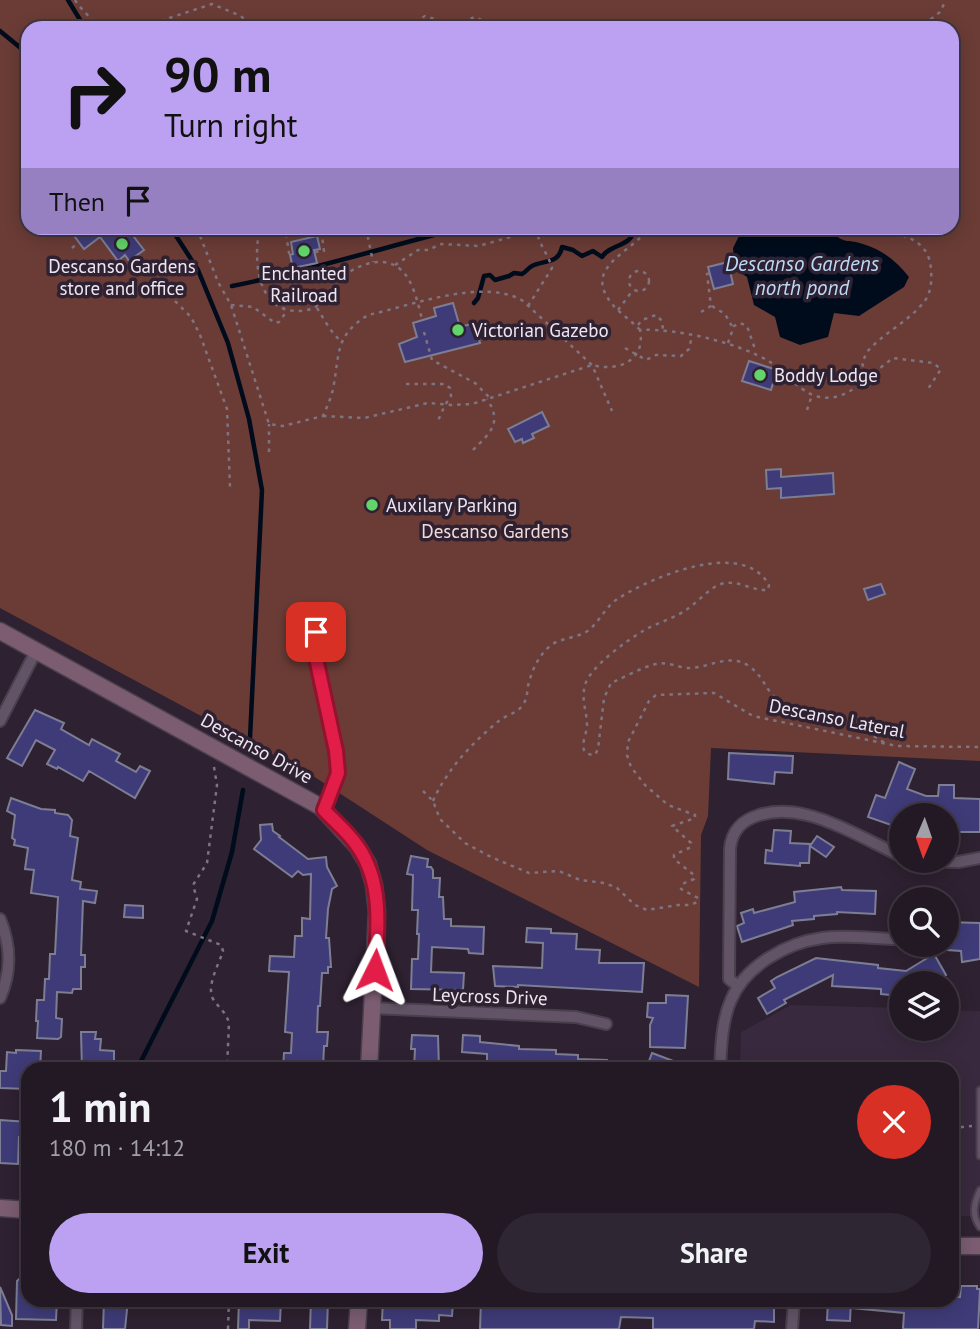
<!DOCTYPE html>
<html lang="en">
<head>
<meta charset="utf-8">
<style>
	body { margin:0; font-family:"PT Sans",sans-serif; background:#2e2632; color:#f1f3f6; height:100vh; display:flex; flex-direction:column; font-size:26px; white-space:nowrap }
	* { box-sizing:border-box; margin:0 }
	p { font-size:23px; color:#a2a0a7 }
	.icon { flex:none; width:38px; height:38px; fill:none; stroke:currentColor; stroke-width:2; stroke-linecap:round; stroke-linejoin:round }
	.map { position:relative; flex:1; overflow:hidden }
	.drawer { position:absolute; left:21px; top:1062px; width:938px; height:245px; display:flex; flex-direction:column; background:#221925; border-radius:21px; box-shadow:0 4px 18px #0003,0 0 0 2px #3f3842 }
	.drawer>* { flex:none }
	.top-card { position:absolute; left:21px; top:21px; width:938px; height:214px; border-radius:21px; box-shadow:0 4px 18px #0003,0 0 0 2px #3f3842; background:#bca0f2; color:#111; overflow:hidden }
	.needle { width:46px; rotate:182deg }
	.buttons { position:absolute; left:889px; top:803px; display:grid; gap:14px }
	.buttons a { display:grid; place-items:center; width:70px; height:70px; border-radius:50%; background:#221925; box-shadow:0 4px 18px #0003,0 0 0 2px #3f3842; font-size:35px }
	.pin { position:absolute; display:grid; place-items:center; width:60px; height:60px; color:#fff; margin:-30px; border-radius:14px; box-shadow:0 4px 10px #0006 }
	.me { position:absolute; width:77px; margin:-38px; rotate:3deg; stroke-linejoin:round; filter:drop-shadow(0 0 5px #0008) }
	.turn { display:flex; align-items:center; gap:24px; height:147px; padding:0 28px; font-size:32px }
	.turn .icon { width:91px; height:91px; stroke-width:2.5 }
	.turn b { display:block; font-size:49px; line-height:60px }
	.then { display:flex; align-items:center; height:66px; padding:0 28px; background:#0003; gap:14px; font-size:26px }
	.round { display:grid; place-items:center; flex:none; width:74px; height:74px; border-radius:37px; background:#2e2632 }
	.head { display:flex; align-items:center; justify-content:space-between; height:119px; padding:0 28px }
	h1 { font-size:42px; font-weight:700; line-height:52px }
	.primary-button { display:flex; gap:14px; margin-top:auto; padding:14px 28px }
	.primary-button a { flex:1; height:80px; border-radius:42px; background:#bca0f2; color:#111; font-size:28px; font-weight:700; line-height:80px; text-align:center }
	.primary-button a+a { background:#2e2632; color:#f1f3f6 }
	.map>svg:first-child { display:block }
	.built { fill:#39293e }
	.green { fill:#6b3c36; fill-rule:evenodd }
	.water { fill:#000c1c }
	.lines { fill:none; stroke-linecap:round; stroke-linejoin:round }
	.stream { stroke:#000c1c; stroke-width:4.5 }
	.building { fill:#3f3b78; stroke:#7d7e94; stroke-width:2 }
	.lane-casing { stroke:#4a3f4d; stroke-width:9 }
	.street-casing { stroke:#4a3f4d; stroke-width:14 }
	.secondary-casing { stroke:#4a3f4d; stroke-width:19 }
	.path { stroke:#7e7481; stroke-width:2.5; stroke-dasharray:3.5 5; stroke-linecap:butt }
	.lane { stroke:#625466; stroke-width:5 }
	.street { stroke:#625466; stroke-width:10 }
	.secondary { stroke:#7b5c71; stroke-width:16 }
	.route-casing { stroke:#92132f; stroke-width:18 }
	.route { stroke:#e11d48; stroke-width:12 }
	.poi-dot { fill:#62d469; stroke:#2e2131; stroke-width:2.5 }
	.labels { text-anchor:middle; stroke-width:7; stroke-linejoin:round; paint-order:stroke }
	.poi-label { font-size:19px; fill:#ede5f0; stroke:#2e2131; text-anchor:start }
	.park-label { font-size:19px; fill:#f2dbd7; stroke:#2e2131 }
	.street-label { font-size:19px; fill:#ede5f0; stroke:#2e2131 }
	.water-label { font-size:21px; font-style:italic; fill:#bcdaf8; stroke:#2e2131 }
</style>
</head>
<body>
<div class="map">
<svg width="980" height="1329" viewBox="0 0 980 1329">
	<rect width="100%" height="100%" fill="#2e2131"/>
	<polygon class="built" points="791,1005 901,1008 901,1029 947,1029 947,1010 980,1011 980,1216 952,1216 952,1069 740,1069 741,1032"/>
	<path class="green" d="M0,0h980v761l-269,-13 -3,68 -7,19 -2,152 -272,-137 -114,-74 -313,-168zM28,28h924v200h-924z"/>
	<path class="water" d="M750,228h77c20,19 17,9 39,17 18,6 31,17 43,32l-5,10 -45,29 -25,-3 -6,24 -28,8 -20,-8 -5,-20 -21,-12 -7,-28 -12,-8 -2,-21 9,-18z"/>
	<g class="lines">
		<g class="stream">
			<polyline points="68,0 85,28"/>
			<polyline points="0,31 28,54"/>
			<polyline points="171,228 198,270 228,343 249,419 262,490 250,738"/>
			<path d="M232,286c77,-15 153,-39 229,-58"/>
			<path d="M474,303l4,-5 6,-22 6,-1 5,5 14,-4 5,-3 8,1c4,-2 6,-6 10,-8 12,-6 27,-2 30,-19l11,3 9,6 11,-5 9,6c8,-13 28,-10 32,-26"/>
			<polyline points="137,1069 212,921 232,852 243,790"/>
		</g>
	</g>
	<g class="building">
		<polygon points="79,228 127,228 144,250 129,261 125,255 118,261 100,237 84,249 72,233"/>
		<polygon points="317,236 320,249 314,250 317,263 293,268 290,255 293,254 291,242"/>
		<polygon points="728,262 733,284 714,289 708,267"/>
		<polygon points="453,303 460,327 475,323 480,343 405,362 399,344 417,337 413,323 436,316 434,308"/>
		<polygon points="749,361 777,370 771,390 742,381"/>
		<polygon points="542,412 549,426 532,434 534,438 523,443 522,439 515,442 508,429"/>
		<polygon points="781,469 781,477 833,473 834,494 781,498 781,488 767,489 766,470"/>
		<polygon points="881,584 885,594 868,600 864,589"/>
		<polygon points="35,710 64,723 61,729 89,745 92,739 120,754 116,761 136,772 140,766 150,771 135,798 89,771 83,781 58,767 57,769 47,764 55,750 36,740 22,766 7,758"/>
		<polygon points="729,753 793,756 792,773 775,772 774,784 728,779"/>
		<polygon points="899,762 915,769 907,789 926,796 938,796 939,785 954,785 954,798 980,799 980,832 947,832 947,816 898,816 894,826 868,817 876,795 885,798"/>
		<polygon points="11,798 41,809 55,810 55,813 68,815 72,820 70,836 78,838 72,880 81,882 80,889 97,891 95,903 83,901 81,955 85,955 85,967 81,967 81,989 73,989 72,993 57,992 56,1018 62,1019 61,1037 58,1039 37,1038 38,1021 36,1021 37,1000 44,1000 45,979 49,979 50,954 55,954 58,897 31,893 34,870 25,869 28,848 14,845 15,840 12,838 15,815 7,811"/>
		<polygon points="272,824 273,831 280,836 279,837 308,859 326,857 327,867 337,886 332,889 328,909 326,938 329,938 331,967 328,967 328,973 322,973 320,1006 318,1006 317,1032 328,1032 327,1046 324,1046 323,1069 283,1069 284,1053 291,1053 292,1033 285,1032 289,972 269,971 270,956 294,957 295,936 302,936 302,918 310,919 311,874 303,875 298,871 292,877 254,849 261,840 260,825"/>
		<polygon points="774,830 791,831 790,843 810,844 809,863 800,863 800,866 765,863 766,850 772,851"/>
		<polygon points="817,836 834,847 826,857 810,846"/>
		<polygon points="411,856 428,859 427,867 431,867 433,870 433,878 440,878 439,897 443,897 444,919 451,919 451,926 484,927 483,954 469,953 468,949 432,947 431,972 464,973 463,990 411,989 412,959 418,959 419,934 417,934 418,910 412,910 413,875 407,874"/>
		<polygon points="841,887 842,890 876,891 875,914 837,912 837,914 814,916 814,919 792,921 793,925 742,942 737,926 744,923 741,913 753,909 754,913 795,902 794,892"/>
		<polygon points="125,905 143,906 143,918 124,917"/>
		<polygon points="947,922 980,923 980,959 962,962 961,951 947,950"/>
		<polygon points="527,928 551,929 551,933 577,934 576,949 600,950 599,963 644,963 642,992 518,985 518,987 495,986 493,966 542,968 543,943 526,942"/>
		<polygon points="934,954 946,975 933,984 901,984 900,996 881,994 881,989 832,986 833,975 784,1000 786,1003 767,1014 758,998 775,988 771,981 777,977 816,958 878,965 878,968 906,971"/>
		<polygon points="666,995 688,996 685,1048 650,1047 650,1025 653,1018 647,1017 648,1003 666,1003"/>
		<polygon points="81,1032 96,1032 95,1039 101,1039 100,1050 114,1051 114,1069 82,1069"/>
		<polygon points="412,1035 438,1036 439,1069 414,1068 415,1049 411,1049"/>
		<polygon points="463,1035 480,1036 480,1042 519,1046 519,1049 556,1050 556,1054 578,1055 578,1059 607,1060 607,1069 502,1069 487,1067 487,1054 462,1052"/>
		<polygon points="16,1050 41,1051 40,1069 28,1069 28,1089 0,1088 0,1071 6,1071 7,1052 16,1053"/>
		<polygon points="652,1053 692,1068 692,1069 646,1069"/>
		<polygon points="0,1120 28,1122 28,1137 19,1137 18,1164 0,1163"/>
		<polygon points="28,1271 28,1300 57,1300 56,1320 16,1319 17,1281"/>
		<polygon points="961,1286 977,1286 977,1289 980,1289 978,1329 903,1329 904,1313 852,1308 852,1300 952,1300 952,1297 960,1297"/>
		<polygon points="0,1287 12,1315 12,1326 1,1325"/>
		<polygon points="104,1300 128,1300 125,1329 103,1329"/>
		<polygon points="239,1300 281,1300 280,1321 249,1320 249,1329 238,1329"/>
		<polygon points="311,1300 328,1300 327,1329 310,1329"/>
		<polygon points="383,1300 453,1302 452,1316 439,1315 439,1321 416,1320 416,1329 390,1329 390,1320 382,1320"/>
		<polygon points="481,1300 621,1300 621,1303 672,1306 672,1303 758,1307 758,1303 774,1304 774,1322 755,1321 754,1329 653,1329 653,1318 621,1317 619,1329 480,1329"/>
		<polygon points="828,1300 851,1300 850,1321 827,1320"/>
	</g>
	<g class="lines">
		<defs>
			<g id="lane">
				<polyline points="325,807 338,773 336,751 313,644 316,632 329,621"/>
				<polyline points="980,1090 980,1156"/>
				<path d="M980,1190c-6,13 -9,25 0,37"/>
			</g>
			<g id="street">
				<polyline points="0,721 36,651"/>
				<polyline points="922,861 958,862 980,858"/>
				<path d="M0,919c11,27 12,52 0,79"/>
				<path d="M738,986l-9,-7 1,-130c3,-38 48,-41 77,-34 27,6 68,29 94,41"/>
				<polyline points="372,1008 576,1017 606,1024"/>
				<path d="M720,1069c1,-22 2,-49 11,-69 14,-34 55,-57 91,-62 24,-4 51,1 76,1"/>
				<polyline points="76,1329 77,1300"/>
				<polyline points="792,1329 794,1300"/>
			</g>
			<g id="secondary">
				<polyline points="0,631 321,807 357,846 368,864 374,885 377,912 369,1069"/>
				<polyline points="0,1208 28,1210"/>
				<polyline points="952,1246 980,1246"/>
				<polyline points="357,1329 359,1300"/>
			</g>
		</defs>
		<use href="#lane" class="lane-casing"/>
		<use href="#street" class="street-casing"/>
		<use href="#secondary" class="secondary-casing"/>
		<g class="path">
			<path d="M75,0c6,10 18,19 23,28"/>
			<polyline points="145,26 212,4 241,16 248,23 264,28"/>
			<polyline points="128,28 135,25 145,26"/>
			<polyline points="379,28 380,28"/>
			<polyline points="391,28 406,27 425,16 453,25 475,17 499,28"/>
			<polyline points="930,28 931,19 940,12 946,0"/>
			<path d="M197,228l21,54 13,23 38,119 14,2 40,-10c4,-9 8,-18 10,-27 7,-35 1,-53 35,-74 42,-9 116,-38 155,-14l69,64 20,46"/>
			<polyline points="215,228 217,231"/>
			<polyline points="253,228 269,235 314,228"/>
			<polyline points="366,228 373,262"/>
			<path d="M259,232c-7,39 3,92 56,76 7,-8 13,-17 21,-25 15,-16 45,-30 64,-14 13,10 18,35 22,50"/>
			<polyline points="286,234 289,253 293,252"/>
			<polyline points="62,236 73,228"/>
			<polyline points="72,248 79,242"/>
			<polyline points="315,252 324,251 321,228"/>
			<polyline points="395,265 418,250 429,250 440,244 479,246 524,233 537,233"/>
			<circle cx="639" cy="281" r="10"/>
			<polyline points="169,295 191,317 200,335 227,409 230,487"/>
			<polyline points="231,305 253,307 275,323 279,322 287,311"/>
			<path d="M528,306l24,-38c-4,-15 -15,-25 -15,-40"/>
			<polyline points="712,306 725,314 733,328"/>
			<path d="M317,308c7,11 14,25 24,33"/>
			<polyline points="618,310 633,290"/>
			<polyline points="701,312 711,306 707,274 710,273"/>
			<polyline points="638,325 642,320 656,315 662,321 663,330"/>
			<path d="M640,330c-9,-10 -21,-17 -28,-26 -31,-38 21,-51 36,-76"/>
			<polyline points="424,332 432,360 475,383 490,398"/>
			<polyline points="728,343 734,326 740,323 747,326 754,346 753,351"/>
			<polyline points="625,348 646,360 656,355 681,356 689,349 692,336"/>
			<polyline points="867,378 893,358 933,363 941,369 928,389"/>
			<polyline points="406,384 445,384 450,388 451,396 445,405 437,423"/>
			<polyline points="807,410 812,395"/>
			<path d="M323,416l41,2 64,-15 23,2 21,-1 120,-39c26,7 54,-4 48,-35 36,-2 100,13 130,32 13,8 30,29 43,33 21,8 39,-3 54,-17l-5,-15 5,-11c16,-19 41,-30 57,-50 7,-9 8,-21 7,-31 -1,-37 -37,-37 -65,-43"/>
			<path d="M473,450c17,-17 30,-27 14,-51"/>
			<polyline points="269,452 269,424"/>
			<path d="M214,767l3,18 -10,78 -14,22 4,14 -11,32 35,14 2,6c-4,13 -17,35 -10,48 6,9 13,13 16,24l-2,46"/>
			<polyline points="423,791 433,801 440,819 465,843 491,857 529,873 559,871 580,880 605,883 617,888 635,905 647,910 678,905 691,905 697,902 698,898 681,889 682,884 694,879 694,875 674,859 674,855 691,847 691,843 672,826 695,818 695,815 668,805 645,785 631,767 627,755 628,742 649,701 656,695 714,693 753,716 897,746 980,747"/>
			<path d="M433,801c14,-32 40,-59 67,-81 7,-5 17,-7 22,-14 5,-6 5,-13 6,-20 4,-16 10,-30 23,-41 10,-7 25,-7 35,-13 13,-8 19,-26 33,-34 33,-21 124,-60 150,-13l-1,5c-16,1 -31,-11 -47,-6 -12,4 -24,19 -35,26 -13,9 -30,13 -43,21 -17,10 -53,36 -58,54 -5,18 5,32 1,47 -3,11 -7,23 9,23l3,-6 6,-51 7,-15c14,-6 29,-15 45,-19 9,-3 21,3 31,4 21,1 42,-16 62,-2 20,15 15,30 41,41 11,5 25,5 37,8 20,5 40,17 58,28"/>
			<polyline points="952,1128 972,1126"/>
			<polyline points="228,1329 229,1300"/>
		</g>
		<use href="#lane" class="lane"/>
		<use href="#street" class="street"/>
		<use href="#secondary" class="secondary"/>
	</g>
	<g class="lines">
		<defs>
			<path id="route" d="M316,632l-3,12 23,107 2,22 -14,37c11,12 25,23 34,37 25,36 20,82 17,123"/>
		</defs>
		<use href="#route" class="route-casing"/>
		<use href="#route" class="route"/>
	</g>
	<g class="poi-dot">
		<circle cx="122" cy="244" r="7"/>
		<circle cx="304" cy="251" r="7"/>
		<circle cx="458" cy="330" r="7"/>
		<circle cx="760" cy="375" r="7"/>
		<circle cx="372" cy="505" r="7"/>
	</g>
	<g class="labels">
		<g class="poi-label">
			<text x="122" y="273" text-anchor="middle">Descanso Gardens<tspan x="122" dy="22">store and office</tspan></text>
			<text x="304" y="280" text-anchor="middle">Enchanted<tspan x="304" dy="22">Railroad</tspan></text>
			<text x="472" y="337">Victorian Gazebo</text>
			<text x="774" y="382">Boddy Lodge</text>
			<text x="386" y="512">Auxilary Parking</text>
		</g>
		<g class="park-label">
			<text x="495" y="538">Descanso Gardens</text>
		</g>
		<g class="street-label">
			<text transform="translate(837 718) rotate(11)" y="7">Descanso Lateral</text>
			<text transform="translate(257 748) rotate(29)" y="7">Descanso Drive</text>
			<text transform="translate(490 996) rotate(2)" y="7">Leycross Drive</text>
		</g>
		<g class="water-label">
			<text x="802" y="271">Descanso Gardens<tspan x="802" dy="24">north pond</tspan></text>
		</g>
	</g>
</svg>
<div class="buttons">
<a><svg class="needle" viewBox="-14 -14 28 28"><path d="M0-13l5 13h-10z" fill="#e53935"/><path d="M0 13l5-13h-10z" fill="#a2a0a7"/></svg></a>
<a><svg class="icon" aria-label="search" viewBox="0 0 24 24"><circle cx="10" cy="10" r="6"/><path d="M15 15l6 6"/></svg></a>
<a><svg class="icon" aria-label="layers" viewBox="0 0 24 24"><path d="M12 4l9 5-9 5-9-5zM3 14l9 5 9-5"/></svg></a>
</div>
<div class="pin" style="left:316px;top:632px;background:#d93025"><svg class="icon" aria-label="arrive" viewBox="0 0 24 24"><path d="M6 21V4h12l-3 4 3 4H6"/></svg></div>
<svg class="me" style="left:375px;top:970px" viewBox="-20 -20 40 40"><path d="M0-17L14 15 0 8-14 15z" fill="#e11d48" stroke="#fff" stroke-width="4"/></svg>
<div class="top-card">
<div class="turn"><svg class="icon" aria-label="right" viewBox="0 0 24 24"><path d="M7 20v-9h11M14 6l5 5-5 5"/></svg><div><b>90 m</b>Turn right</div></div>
<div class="then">Then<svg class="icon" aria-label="arrive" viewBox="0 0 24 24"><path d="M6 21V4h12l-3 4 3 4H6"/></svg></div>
</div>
<section class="drawer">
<div class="head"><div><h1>1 min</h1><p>180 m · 14:12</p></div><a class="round" style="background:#d93025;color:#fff"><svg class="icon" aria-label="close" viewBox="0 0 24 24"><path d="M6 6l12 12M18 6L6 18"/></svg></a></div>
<div class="primary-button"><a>Exit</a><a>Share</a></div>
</section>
</div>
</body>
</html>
